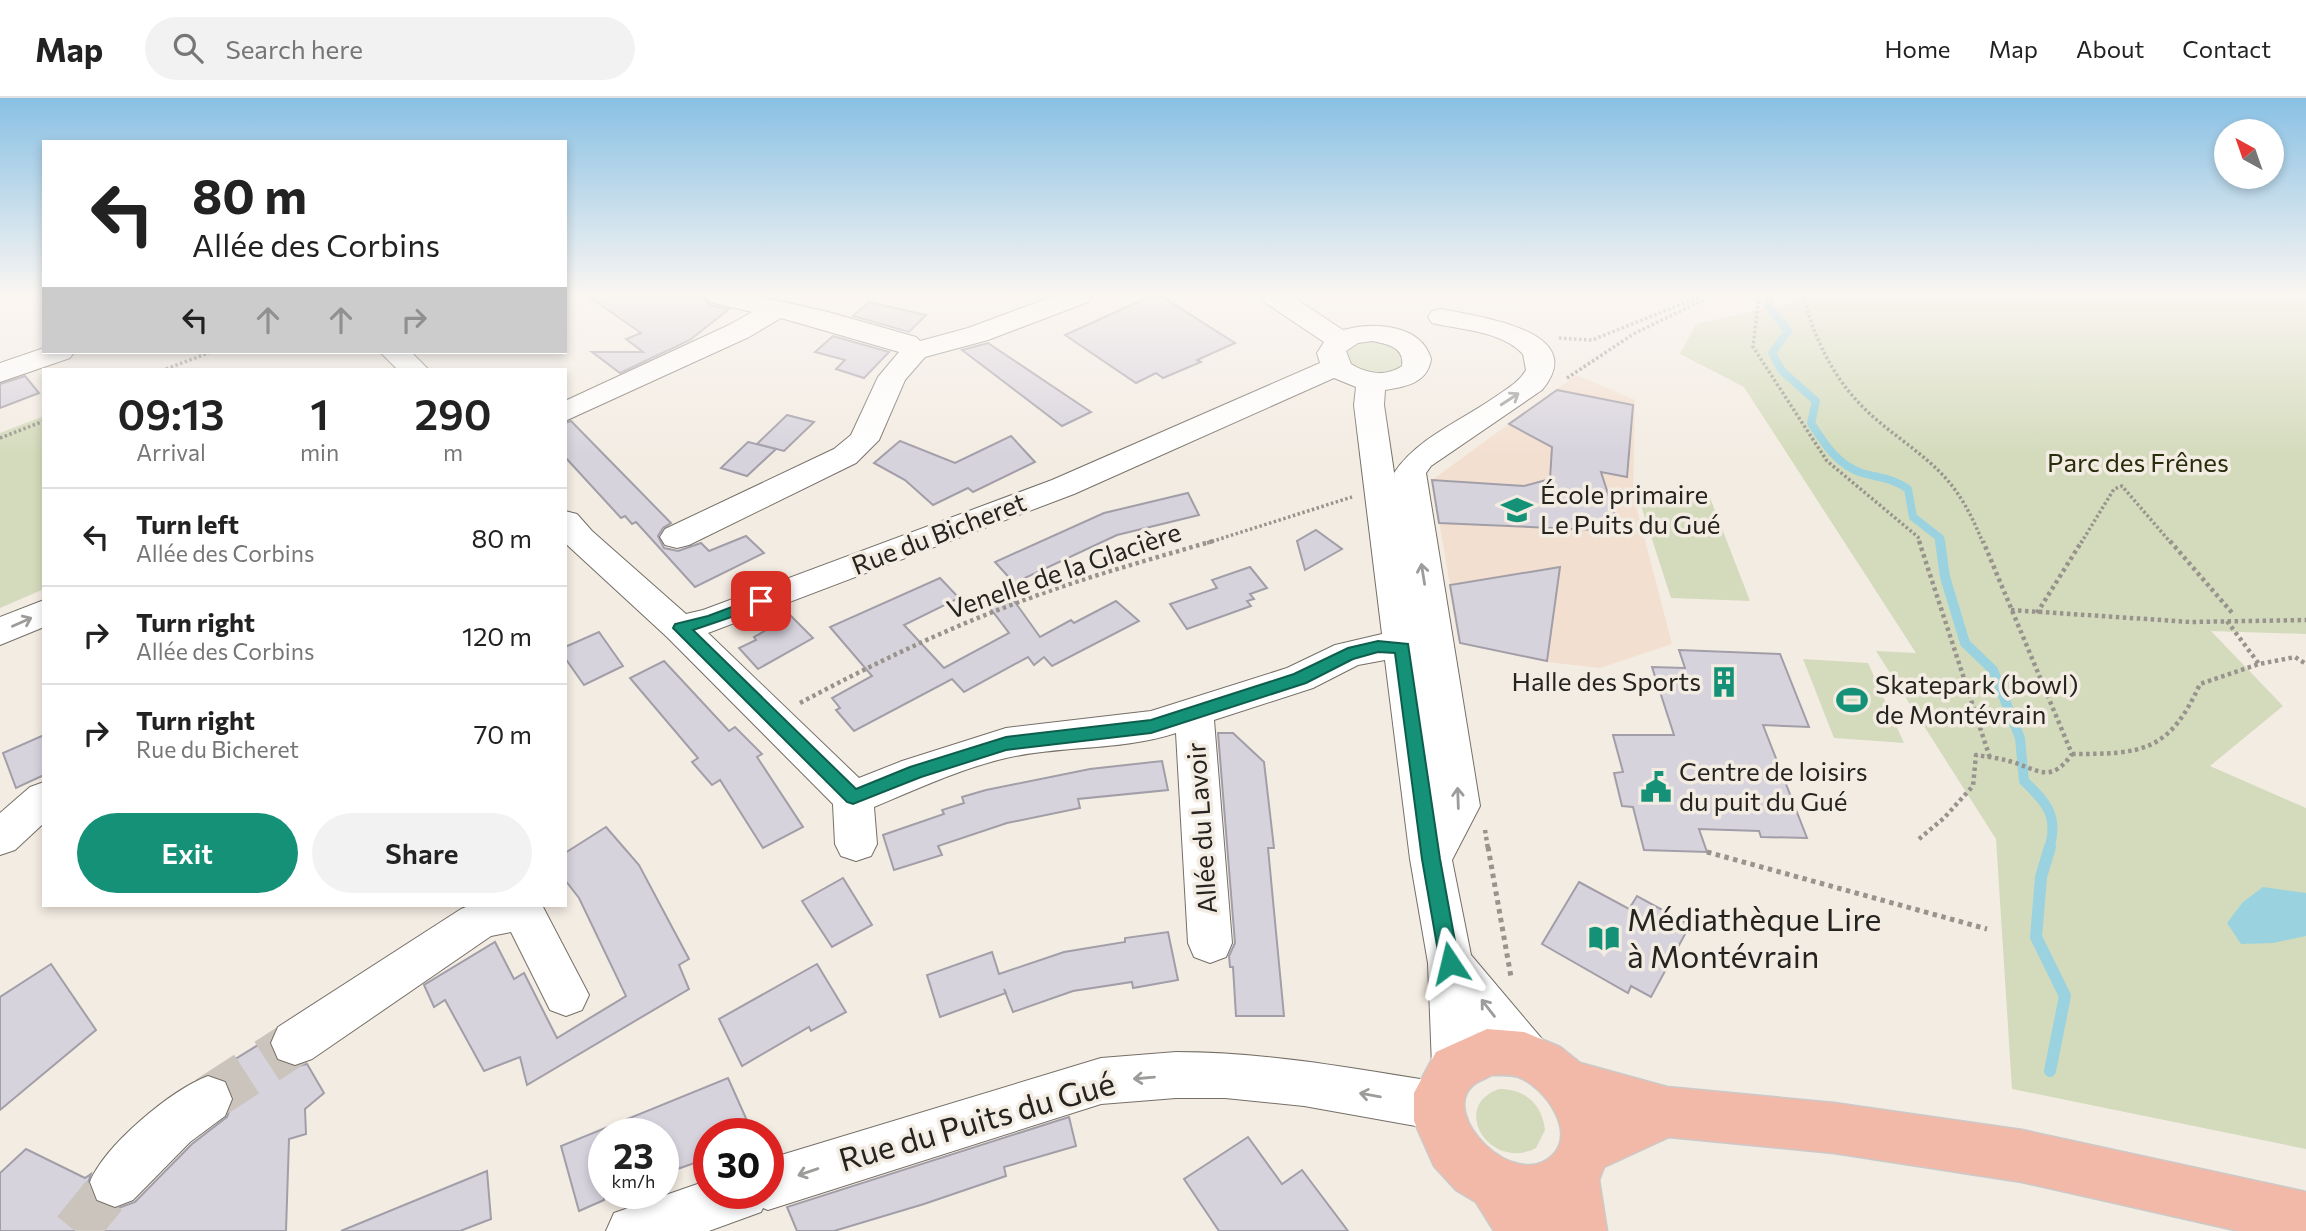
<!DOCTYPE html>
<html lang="en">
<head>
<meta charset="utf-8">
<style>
	body { margin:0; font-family:Commissioner,sans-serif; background:#f2f2f2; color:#222; height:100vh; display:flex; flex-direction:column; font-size:26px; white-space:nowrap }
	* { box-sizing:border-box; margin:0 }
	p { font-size:23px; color:#767676 }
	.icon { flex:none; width:38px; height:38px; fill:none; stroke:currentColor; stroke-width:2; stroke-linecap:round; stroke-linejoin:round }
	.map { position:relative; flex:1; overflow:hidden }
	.details { position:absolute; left:42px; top:270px; width:525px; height:539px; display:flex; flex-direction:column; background:#fff; border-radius:0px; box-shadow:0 4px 10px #0003 }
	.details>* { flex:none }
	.top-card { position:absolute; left:42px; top:42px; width:525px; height:214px; border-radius:0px; box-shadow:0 4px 10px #0003; background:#fff; color:#222; overflow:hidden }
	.needle { width:46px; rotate:320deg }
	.buttons { position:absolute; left:2214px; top:21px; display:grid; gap:14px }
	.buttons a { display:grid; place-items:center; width:70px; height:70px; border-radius:50%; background:#fff; box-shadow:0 4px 10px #0003; font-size:35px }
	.speed { position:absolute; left:588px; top:1020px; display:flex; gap:14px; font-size:35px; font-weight:700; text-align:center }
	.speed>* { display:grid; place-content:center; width:91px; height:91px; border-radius:50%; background:#fff; box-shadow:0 4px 10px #0003; line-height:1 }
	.speed small { font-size:18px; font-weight:400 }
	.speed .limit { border:10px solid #d22; background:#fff; color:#111 }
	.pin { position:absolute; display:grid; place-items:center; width:60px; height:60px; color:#fff; margin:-30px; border-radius:14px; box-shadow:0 4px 10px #0006 }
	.me { position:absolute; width:77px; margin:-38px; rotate:350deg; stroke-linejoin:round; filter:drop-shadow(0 0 5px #0008) }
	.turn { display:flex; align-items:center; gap:24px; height:147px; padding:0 35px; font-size:32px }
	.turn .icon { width:91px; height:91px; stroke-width:2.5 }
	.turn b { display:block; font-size:49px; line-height:60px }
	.lanes { display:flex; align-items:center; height:66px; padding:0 35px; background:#0003; justify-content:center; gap:35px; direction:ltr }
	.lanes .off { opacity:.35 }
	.eta { display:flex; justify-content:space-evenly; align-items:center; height:119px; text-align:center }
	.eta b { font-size:42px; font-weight:600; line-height:49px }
	.primary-button { display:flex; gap:14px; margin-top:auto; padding:14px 35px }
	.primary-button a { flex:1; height:80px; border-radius:42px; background:#159177; color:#fff; font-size:28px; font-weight:600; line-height:80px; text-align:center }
	.primary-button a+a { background:#f2f2f2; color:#222 }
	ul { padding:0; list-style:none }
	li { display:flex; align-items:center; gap:21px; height:98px; padding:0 35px; border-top:2px solid #e0e0e0 }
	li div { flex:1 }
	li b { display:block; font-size:26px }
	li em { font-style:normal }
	header { display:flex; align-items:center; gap:42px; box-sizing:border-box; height:98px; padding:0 35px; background:#fff; border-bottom:2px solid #e0e0e0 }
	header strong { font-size:33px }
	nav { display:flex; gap:38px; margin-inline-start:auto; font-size:24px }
	.search { width:490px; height:63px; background:#f2f2f2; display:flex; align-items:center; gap:18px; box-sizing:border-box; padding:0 24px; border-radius:38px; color:#767676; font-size:26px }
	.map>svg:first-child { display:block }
	.education { fill:#f3dfd0 }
	.green { fill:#d4dbbc }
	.water { fill:#9ad3df }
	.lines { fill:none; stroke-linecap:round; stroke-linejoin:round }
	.stream-far2 { stroke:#9ad3df; stroke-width:8 }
	.stream-far1 { stroke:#9ad3df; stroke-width:10 }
	.stream { stroke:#9ad3df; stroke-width:12 }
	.building { fill:#d7d3dd; stroke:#a29ea8; stroke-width:2 }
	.minor-tunnel { stroke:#cac4bc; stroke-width:46; stroke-dasharray:46 24; stroke-linecap:butt }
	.minor-casing { stroke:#756f67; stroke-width:2 }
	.major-casing { stroke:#cbcac9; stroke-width:3 }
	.path-far2 { stroke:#98948d; stroke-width:3.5; stroke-dasharray:2.5 2.5; stroke-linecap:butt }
	.path-far1 { stroke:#98948d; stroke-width:4.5; stroke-dasharray:3.5 3.5; stroke-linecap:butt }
	.path { stroke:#98948d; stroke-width:5; stroke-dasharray:4.5 4.5; stroke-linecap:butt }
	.minor { fill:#fff; fill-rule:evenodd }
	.major { fill:#f2b8a8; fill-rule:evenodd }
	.oneway { stroke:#9d9c9b }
	.route { fill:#159177; stroke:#0e5e4d; stroke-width:2 }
	.labels { text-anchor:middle; stroke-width:7; stroke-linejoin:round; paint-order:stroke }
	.park-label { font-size:26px; fill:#282d0a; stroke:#f3ece3 }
	.poi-label { font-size:26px; fill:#262420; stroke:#f3ece3; text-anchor:start }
	.street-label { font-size:26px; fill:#262420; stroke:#f3ece3 }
	.near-poi-label { font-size:32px; fill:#262420; stroke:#f3ece3; text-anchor:start }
	.near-street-label { font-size:32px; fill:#262420; stroke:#f3ece3 }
</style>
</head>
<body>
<header>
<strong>Map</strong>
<div class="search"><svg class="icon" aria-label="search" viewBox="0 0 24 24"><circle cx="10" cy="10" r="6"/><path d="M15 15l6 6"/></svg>Search here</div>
<nav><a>Home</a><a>Map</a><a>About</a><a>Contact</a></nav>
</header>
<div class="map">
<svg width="2306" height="1133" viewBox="0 0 2306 1133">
	<rect width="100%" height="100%" fill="#f3ece3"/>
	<polygon class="education" points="1576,277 1635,302 1633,396 1672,546 1600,570 1547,564 1460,545 1432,382"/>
	<g class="green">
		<polygon points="1787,198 2306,198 2306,536 2211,533 2283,608 2210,668 2306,710 2306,1051 2012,991 1996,741 1876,553 1916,555 1744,289 1680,256 1696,226 1795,204"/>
		<polygon points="1367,242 1399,248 1408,266 1386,278 1349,269 1344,252 1349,247"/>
		<polygon points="44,318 44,491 0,510 0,335"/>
		<polygon points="1637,395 1709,397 1750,503 1671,500"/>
		<polygon points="1803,561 1868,565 1904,645 1834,640"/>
		<path d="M1499,991c26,0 43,15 46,41l-9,18c-46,24 -87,-42 -37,-59z"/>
	</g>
	<polygon class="water" points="2263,789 2306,795 2306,838 2273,845 2241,846 2227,825 2243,804"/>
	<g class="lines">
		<path class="stream-far2" d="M1770,198l-2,10 20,25 -16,22 10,18 34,30 -5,22c13,20 26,42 51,50 17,5 31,5 46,16l5,28 27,21 1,5"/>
		<path class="stream-far1" d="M1940,443l5,36 20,66 28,27 27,68 4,43c23,22 35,35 25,68"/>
		<polyline class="stream" points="2050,749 2041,779 2036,839 2065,898 2050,973"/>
	</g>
	<g class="building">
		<polygon points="588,198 704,198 709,207 729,211 690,242 620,275 592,254 643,254 626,241 641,235"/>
		<polygon points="1151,198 1161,198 1235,245 1197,262 1201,264 1163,280 1156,275 1136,285 1065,237"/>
		<polygon points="869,204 926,217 909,234 853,218"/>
		<polygon points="833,238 889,254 864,280 836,271 845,262 815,254"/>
		<polygon points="988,245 1091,314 1062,328 962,252"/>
		<polygon points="25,278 39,295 0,310 0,286"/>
		<polygon points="1557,292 1633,307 1627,379 1601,374 1620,433 1439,425 1432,382 1524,388 1550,381 1552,349 1509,326"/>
		<polygon points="787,317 814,324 784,353 757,346"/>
		<polygon points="571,323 671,425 663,430 658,438 664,450 678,453 701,445 709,453 746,438 764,455 695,489 636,424 632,426 625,418 621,420 565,359 565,325"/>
		<polygon points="1011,338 1035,364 973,394 968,390 933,407 905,382 874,365 900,343 955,365"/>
		<polygon points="748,344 776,351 747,378 721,370"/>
		<polygon points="1188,395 1199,417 1117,437 1014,485 995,464 1104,415"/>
		<polygon points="1316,432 1342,451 1305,472 1297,443"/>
		<polygon points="1250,469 1267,490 1250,496 1254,501 1247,503 1251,508 1187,531 1170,506 1217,490 1212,482"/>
		<polygon points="1560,469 1547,563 1460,545 1450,487"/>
		<polygon points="940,480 959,500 904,527 944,570 1009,535 987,506 1010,497 1040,539 1071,522 1074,525 1116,503 1139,523 1052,568 1044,559 1034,567 1028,559 964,594 952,581 854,633 836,612 840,610 832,600 872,578 830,529"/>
		<polygon points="791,518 813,540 758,571 739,550 756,542 754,539"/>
		<polygon points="599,534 623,568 584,587 565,560 565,549"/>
		<polygon points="1679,552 1780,556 1809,629 1763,627 1807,740 1761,739 1759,733 1699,731 1707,754 1644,752 1633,709 1622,708 1614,675 1623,674 1613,637 1674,637 1652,569 1685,570"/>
		<polygon points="664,563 729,633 735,629 762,656 757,659 803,729 763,750 720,682 712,687 692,664 698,660 630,580"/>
		<polygon points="1218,635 1233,635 1264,664 1274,750 1268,750 1284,918 1236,918 1233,869 1230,869 1229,858 1235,845"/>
		<polygon points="44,637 44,677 16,690 3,655"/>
		<polygon points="1162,663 1168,692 1078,701 1080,710 1007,725 938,748 942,757 894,772 883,737 944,716 942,712 964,705 962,699 986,692 1090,671"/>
		<polygon points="606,729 639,767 689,861 679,867 689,891 527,987 520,959 484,973 445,902 434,909 424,887 495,844 514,881 524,875 557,940 626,898 579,800 565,782 565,755"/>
		<polygon points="843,780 872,827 832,849 802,803"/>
		<polygon points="1579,784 1629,811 1637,798 1690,827 1651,899 1631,888 1628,895 1542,846"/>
		<polygon points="1168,834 1178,882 1133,890 1132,884 1073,893 1013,914 1004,891 1006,895 940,919 927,877 992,854 999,876 1064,854 1125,844 1125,840"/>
		<polygon points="51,866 96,932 0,1012 0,899"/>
		<polygon points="817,866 846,914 811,933 809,929 742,968 719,921"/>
		<polygon points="271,939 269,946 276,962 294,969 307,966 324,995 305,1011 306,1036 289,1041 286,1133 0,1133 0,1075 26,1051 85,1080 91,1076 88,1085 96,1104 116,1111 135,1104 192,1046 227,1019 234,1000 227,983 211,976"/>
		<polygon points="728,980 753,1036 709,1036 709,1060 663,1076 663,1036 604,1036 604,1102 579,1113 561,1048"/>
		<polygon points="1069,1019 1076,1048 1004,1069 1006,1078 924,1106 834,1133 797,1133 787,1109"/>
		<polygon points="1248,1039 1282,1086 1302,1072 1348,1133 1219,1133 1184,1081"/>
		<polygon points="487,1073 491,1121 460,1133 341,1133"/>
	</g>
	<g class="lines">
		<g class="minor-tunnel">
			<polyline points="208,1001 295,945"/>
			<polyline points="75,1133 115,1084"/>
		</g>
		<defs>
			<g id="minor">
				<polygon points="706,198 757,198 828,214 916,239 920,243 968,230 1054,198 1092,198 1088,204 988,242 925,259 905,282 879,342 856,365 689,447 677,450 665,447 660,439 665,431 834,351 851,337 878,279 899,254 781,220 749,239 565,323 565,303 729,227 752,214 710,204"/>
				<path d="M1260,198h32l51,34c29,-8 78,-7 88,29 -3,24 -26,28 -46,31l-1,15 12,81 -2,-13c24,-36 69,-53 104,-78 10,-7 22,-14 28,-25l-3,-16c-22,-23 -61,-24 -91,-31l-4,-6 4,-6 10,-2c35,8 150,21 100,81l-111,76 -5,7 54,333 -28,54 19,95 71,84 7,16 -7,16 -17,6 -17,-6 -31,-39 3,34 -7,16 -17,7 -17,-7 -7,-16 -4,-103 -18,-104 -25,-199 -27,5 -45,23 -99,32 18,223 -6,14 -16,6 -16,-6 -6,-14 -12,-210c-55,18 -114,12 -170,25 -46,11 -89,31 -132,49l3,37 -6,12 -15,5 -15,-5 -6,-12 -2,-40 -166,-167 -102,-94v-32l12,3 15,17 94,83 17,-4 349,-130 268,-117 -3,-10 7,-11 -60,-40zM1372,243c15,3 33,6 30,25 -16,11 -35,8 -51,-2l-5,-13 12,-8zM1334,280l22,9 -2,18 28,229 -47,11 -48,23 -136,43 -145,17 -104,33 -43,17 -151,-145 366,-139z"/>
				<polygon points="44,250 44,254 74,254 70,260 0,284 0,265"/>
				<polygon points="380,254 411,254 428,271 397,271"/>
				<polygon points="44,502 44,529 0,547 0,519"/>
				<polygon points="44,684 44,725 15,752 0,757 0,715 30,689"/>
				<polygon points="471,807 542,807 589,897 582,912 566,918 550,912 511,834 491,838 312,961 295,967 278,961 271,945 278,929 461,811"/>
				<path d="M1176,954c89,0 175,16 262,30l17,7 7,17 -7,17 -17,7 -134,-24 -79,-8h-49l-75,6 -333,106 -5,-2 -2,4 -52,19h-103l8,-18 95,-33v14h59v-35l333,-101z"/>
				<path d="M208,978l17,6 7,17 -7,17 -35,26 -57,58 -18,7 -18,-7 -7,-18c15,-37 81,-92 118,-106z"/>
			</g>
			<path id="major" d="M1487,931l37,3 36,15 20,16 87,24 167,16 188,27 284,62v39h-67l-217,-49 -188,-29 -165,-16 -65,30 -5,13 8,51h-113l-18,-29 -20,-12 -22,-24 -20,-45v-28l22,-41zM1492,977c9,0 18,-1 27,2 25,10 58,54 34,78 -38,38 -115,-40 -80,-70 5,-4 13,-7 19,-10z"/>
		</defs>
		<use href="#minor" class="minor-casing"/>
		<use href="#major" class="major-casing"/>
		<g class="path-far2">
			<polyline points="1759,198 1753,249 1827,363 1918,439 1920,445"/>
			<path d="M1803,198c11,40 28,78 57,108 26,28 64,48 89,78 15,18 25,39 34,61"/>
			<polyline points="1559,240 1592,242 1702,198"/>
			<polyline points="166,271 211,254"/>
			<polyline points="1567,280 1635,235 1712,198"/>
			<polyline points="0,340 44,323"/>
			<polyline points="1207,445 1352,399"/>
			<polyline points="2081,445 2114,391 2122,388 2171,445"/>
		</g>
		<g class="path-far1">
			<polyline points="1919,443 1990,660"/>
			<polyline points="2170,443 2234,517"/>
			<polyline points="2011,512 2191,524 2306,522"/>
			<polyline points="2037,515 2082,443"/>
			<polyline points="2227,523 2259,566"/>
			<path d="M800,605c71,-38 143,-73 219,-101 63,-24 129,-42 194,-61"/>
			<path d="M2072,656c71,0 97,-2 128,-70l59,-20 36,-7 11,7"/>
			<polyline points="1485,732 1488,751"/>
			<path d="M1919,741l25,-21 29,-32 3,-31c11,2 23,3 33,6 29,8 41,24 63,-7l-89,-213"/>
		</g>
		<g class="path">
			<polyline points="1488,749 1511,879"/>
			<polyline points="1707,754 1987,831"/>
		</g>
		<use href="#minor" class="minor"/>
		<use href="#major" class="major"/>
	</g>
	<defs><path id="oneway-shaft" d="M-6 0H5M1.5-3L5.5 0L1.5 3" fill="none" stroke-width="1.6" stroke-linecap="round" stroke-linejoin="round" transform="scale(1.75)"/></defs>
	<g class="oneway">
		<use href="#oneway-shaft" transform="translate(1510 301) rotate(-33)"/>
		<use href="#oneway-shaft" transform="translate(1423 476) rotate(-99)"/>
		<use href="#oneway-shaft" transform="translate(22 524) rotate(-24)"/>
		<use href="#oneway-shaft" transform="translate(1458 700) rotate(-92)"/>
		<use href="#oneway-shaft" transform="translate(1488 910) rotate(-128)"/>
		<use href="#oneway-shaft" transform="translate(1144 980) rotate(175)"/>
		<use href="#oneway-shaft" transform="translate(1370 997) rotate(-170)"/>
		<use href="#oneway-shaft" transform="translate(808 1074) rotate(161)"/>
	</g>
	<linearGradient id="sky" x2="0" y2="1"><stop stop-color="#89c0e4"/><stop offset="0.55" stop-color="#faf6f2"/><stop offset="1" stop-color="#faf6f2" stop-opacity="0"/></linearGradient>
	<rect width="2306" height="357" fill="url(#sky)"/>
	<polygon class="route" points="761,498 767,500 769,503 767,507 693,532 856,691 910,669 1006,639 1151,622 1294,576 1348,550 1378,543 1408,546 1440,761 1459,865 1457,871 1450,874 1443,871 1440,865 1422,761 1395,555 1378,554 1353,561 1306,585 1151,635 1006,652 921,679 853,706 847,704 673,530 675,526 708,518"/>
	<defs>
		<symbol id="school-bare" viewBox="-9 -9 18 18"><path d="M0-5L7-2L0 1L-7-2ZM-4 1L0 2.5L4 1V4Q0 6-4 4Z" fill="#159177" stroke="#f3ece3" stroke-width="2.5" paint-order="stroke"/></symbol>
		<symbol id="building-bare" viewBox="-9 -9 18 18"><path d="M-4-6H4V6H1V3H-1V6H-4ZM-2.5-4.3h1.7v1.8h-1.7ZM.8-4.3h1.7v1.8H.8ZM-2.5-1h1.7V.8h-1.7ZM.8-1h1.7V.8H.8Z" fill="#159177" stroke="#f3ece3" stroke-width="2.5" paint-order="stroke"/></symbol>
		<symbol id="stadium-bare" viewBox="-9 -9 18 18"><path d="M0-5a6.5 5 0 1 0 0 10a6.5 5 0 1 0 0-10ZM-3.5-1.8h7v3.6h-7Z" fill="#159177" stroke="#f3ece3" stroke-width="2.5" paint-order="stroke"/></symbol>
		<symbol id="civic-bare" viewBox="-9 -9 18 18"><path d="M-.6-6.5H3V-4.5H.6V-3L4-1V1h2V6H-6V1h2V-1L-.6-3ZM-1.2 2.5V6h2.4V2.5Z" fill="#159177" stroke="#f3ece3" stroke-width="2.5" paint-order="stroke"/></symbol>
		<symbol id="library-bare" viewBox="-9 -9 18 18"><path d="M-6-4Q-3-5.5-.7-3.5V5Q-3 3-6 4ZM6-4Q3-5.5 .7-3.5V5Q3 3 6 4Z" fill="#159177" stroke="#f3ece3" stroke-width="2.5" paint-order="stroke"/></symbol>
	</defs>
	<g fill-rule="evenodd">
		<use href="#school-bare" x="1495" y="390" width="44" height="44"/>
		<use href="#building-bare" x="1702" y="562" width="44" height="44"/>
		<use href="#stadium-bare" x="1830" y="580" width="44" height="44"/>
		<use href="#civic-bare" x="1634" y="667" width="44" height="44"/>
		<use href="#library-bare" x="1582" y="818" width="44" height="44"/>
	</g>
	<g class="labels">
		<g class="park-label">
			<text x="2138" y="374">Parc des Frênes</text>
		</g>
		<g class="poi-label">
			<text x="1540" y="406">École primaire<tspan x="1540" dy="30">Le Puits du Gué</tspan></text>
			<text x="1701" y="593" text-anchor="end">Halle des Sports</text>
			<text x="1875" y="596">Skatepark (bowl)<tspan x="1875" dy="30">de Montévrain</tspan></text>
			<text x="1679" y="683">Centre de loisirs<tspan x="1679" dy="30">du puit du Gué</tspan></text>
		</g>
		<g class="street-label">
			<text transform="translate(939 436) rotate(-21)" y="9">Rue du Bicheret</text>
			<text transform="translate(1064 473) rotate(-19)" y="9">Venelle de la Glacière</text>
			<text transform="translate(1202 730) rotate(-94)" y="9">Allée du Lavoir</text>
		</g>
		<g class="near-poi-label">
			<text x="1627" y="833">Médiathèque Lire<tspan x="1627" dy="37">à Montévrain</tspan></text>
		</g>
		<g class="near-street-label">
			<text transform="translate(977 1024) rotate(-16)" y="11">Rue du Puits du Gué</text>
		</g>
	</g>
</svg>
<div class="buttons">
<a><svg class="needle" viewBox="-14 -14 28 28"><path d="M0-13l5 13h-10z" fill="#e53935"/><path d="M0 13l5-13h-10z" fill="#767676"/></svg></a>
</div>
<div class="speed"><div>23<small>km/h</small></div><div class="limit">30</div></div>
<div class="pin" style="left:761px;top:503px;background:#d93025"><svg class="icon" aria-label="arrive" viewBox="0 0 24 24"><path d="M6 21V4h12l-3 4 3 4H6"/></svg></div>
<svg class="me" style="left:1450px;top:865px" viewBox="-20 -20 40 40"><path d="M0-17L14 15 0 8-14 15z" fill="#159177" stroke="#fff" stroke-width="4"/></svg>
<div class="top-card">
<div class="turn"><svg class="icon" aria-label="left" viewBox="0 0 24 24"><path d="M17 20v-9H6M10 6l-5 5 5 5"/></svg><div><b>80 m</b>Allée des Corbins</div></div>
<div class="lanes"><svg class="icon" aria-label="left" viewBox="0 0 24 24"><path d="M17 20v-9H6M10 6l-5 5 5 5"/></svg><svg class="icon off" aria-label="ahead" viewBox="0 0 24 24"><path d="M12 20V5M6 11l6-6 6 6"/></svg><svg class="icon off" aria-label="ahead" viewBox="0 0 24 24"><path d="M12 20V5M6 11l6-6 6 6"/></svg><svg class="icon off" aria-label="right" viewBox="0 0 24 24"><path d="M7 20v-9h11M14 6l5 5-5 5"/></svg></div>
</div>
<section class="details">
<div class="eta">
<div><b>09:13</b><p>Arrival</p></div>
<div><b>1</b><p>min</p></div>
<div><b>290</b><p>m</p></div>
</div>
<ul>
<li><svg class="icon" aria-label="left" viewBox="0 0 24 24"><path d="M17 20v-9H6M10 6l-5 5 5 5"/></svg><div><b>Turn left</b><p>Allée des Corbins</p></div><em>80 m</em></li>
<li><svg class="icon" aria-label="right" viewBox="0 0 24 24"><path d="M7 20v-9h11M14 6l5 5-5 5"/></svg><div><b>Turn right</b><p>Allée des Corbins</p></div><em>120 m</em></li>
<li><svg class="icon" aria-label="right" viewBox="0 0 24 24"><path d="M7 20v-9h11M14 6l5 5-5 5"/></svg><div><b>Turn right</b><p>Rue du Bicheret</p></div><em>70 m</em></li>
</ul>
<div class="primary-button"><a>Exit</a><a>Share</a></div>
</section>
</div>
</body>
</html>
